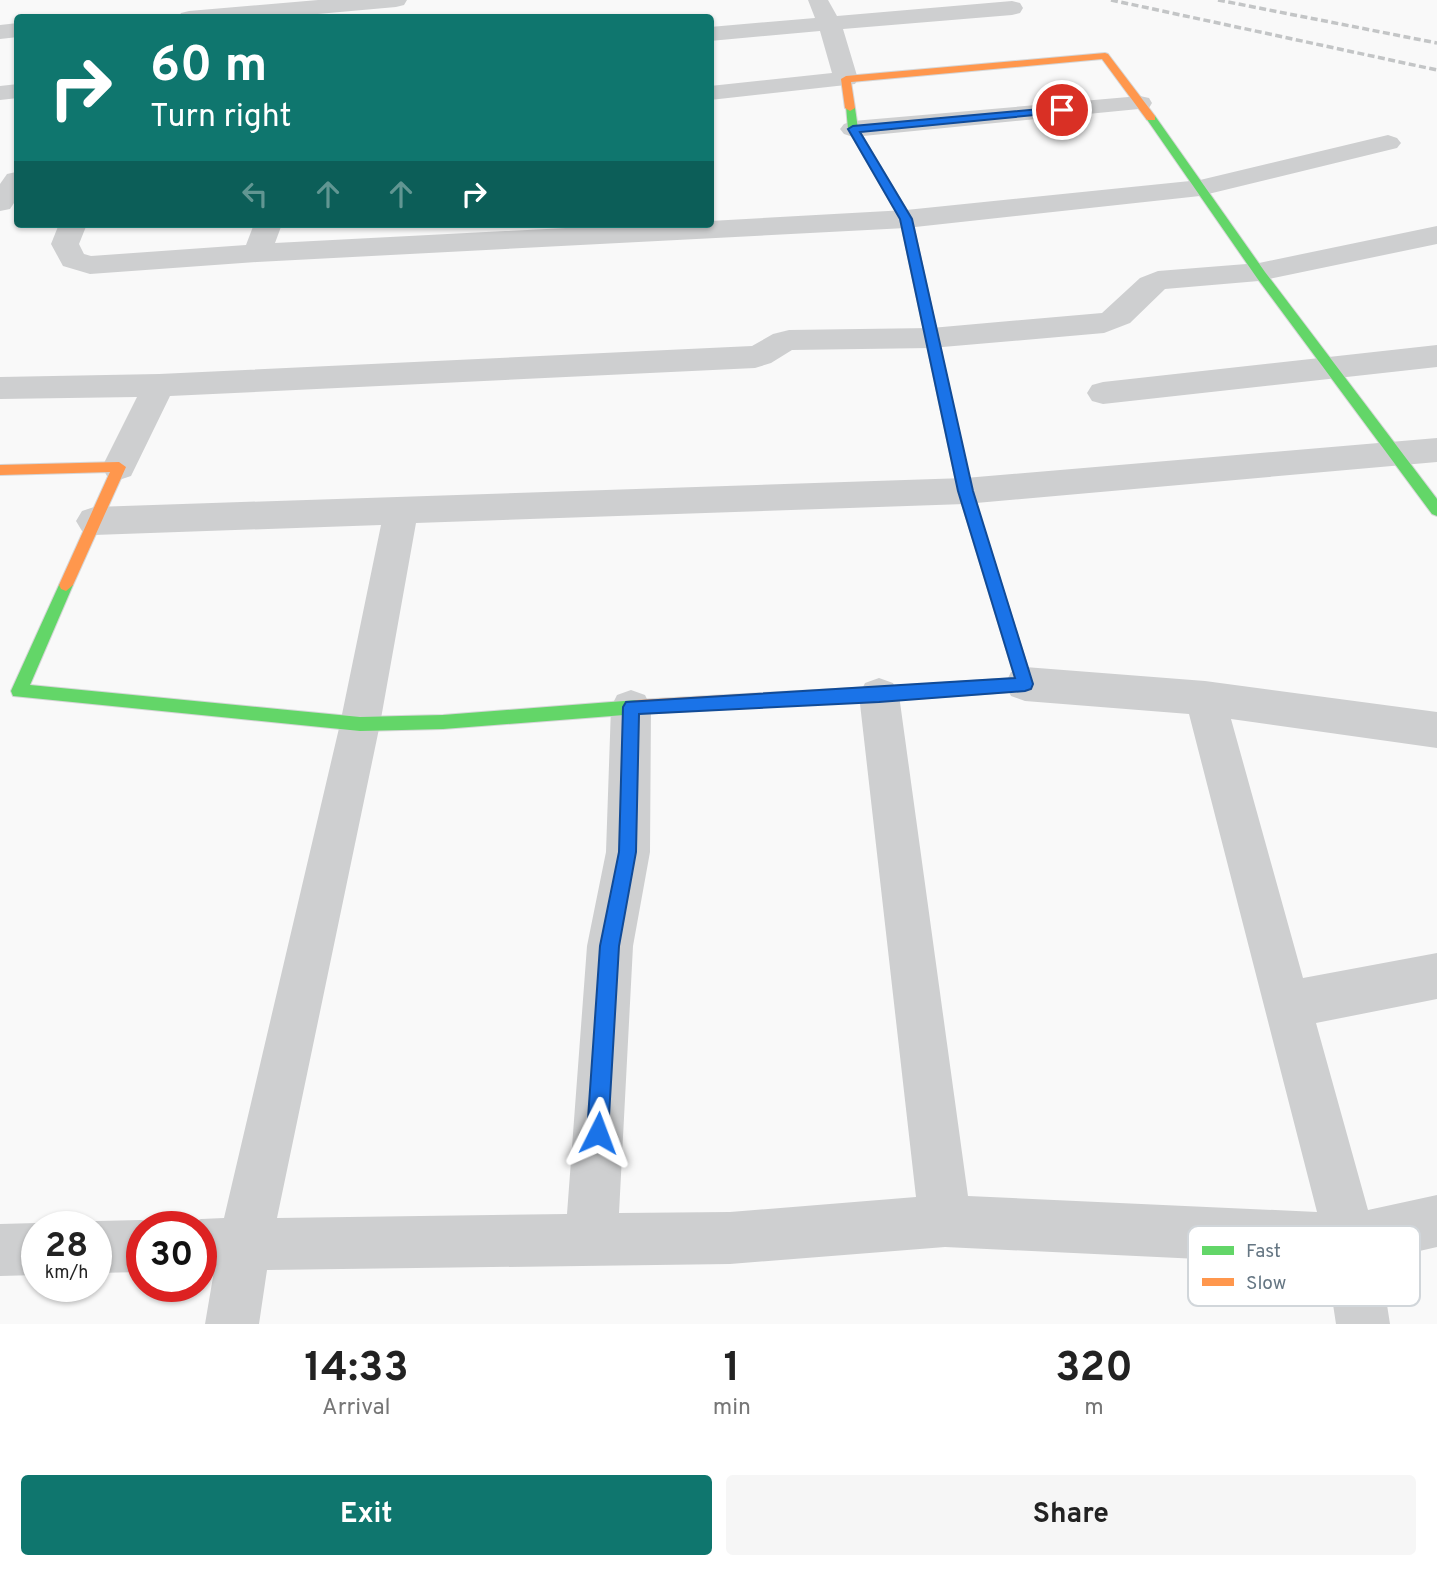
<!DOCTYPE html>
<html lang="en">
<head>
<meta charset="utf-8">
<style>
	body { margin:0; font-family:Overpass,sans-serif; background:#f6f6f6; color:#222; height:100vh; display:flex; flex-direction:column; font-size:26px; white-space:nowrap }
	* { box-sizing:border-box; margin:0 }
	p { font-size:23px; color:#767676 }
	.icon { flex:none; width:38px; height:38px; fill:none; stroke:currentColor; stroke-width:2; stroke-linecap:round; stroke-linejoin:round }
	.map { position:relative; height:1324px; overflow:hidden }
	.drawer { display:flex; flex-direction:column; background:#fff; flex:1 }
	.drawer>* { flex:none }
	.hud { position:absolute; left:14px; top:14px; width:700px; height:214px; border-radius:7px; box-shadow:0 2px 5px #0004; background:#0f766e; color:#fff; overflow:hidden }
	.speed { position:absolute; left:21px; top:1211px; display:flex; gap:14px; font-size:35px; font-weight:700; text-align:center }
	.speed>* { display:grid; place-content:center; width:91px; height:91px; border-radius:50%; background:#fff; box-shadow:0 2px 5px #0004; line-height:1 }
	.speed small { font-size:18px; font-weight:400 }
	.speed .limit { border:10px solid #d22; background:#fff; color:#111 }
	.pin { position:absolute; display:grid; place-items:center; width:60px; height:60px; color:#fff; margin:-30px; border:4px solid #fff; border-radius:50%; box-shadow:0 2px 7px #0007 }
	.me { position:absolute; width:77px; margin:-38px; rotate:3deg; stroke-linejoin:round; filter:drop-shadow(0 0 5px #0008) }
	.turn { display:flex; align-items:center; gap:24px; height:147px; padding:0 21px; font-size:32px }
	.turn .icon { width:91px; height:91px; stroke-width:2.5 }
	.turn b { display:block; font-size:49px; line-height:60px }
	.lanes { display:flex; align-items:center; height:66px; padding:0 21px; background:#0003; justify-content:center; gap:35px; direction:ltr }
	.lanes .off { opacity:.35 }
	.eta { display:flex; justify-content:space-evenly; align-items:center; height:119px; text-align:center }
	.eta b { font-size:42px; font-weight:700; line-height:49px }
	.button { display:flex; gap:14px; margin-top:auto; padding:14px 21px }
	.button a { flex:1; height:80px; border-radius:7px; background:#0f766e; color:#fff; font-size:28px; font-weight:700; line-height:80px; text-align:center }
	.button a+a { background:#f6f6f6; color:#222 }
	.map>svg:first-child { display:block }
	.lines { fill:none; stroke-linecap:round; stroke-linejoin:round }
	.fast-casing { stroke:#d5d6d7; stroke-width:2 }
	.slow-casing { stroke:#d5d6d7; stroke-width:2 }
	.street { fill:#cecfd0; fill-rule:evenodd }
	.fast { fill:#63d668; fill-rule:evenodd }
	.slow { fill:#ff974d; fill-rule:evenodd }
	.rail { stroke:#c3c5c6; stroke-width:3.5; stroke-dasharray:7 3.5; stroke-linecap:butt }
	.route { fill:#1a73e8; stroke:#114b97; stroke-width:2 }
	.key { fill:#fff; stroke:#d1d6da; stroke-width:2 }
	.key-label { font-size:19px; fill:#657683 }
</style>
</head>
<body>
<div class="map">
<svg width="1437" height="1324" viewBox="0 0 1437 1324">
	<rect width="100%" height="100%" fill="#f9f9f9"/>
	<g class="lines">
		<defs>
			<g id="fast">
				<polygon points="846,106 855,108 858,129 912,219 972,491 1033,684 1031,689 1025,691 927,698 921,696 919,691 921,686 927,684 1015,678 958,491 900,219 848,129"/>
				<polygon points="1147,116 1155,116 1265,272 1437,499 1437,516 1432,514 1257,278 1146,118"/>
				<polygon points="66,579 73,585 30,685 360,717 443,715 637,700 643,702 645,707 643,712 637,714 443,729 360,731 13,696 11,691 59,585"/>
			</g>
			<g id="slow">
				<polygon points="1105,53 1108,54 1155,116 1155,120 1147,120 1102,59 851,82 855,108 850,111 845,108 841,79 846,76"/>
				<polygon points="119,462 126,467 73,585 66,591 61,589 59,585 110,472 0,475 0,465"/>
				<polygon points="927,684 933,686 935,691 933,696 927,698 637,714 631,712 629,707 631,702 637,700"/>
			</g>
		</defs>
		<use href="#fast" class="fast-casing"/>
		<use href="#slow" class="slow-casing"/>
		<g class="street">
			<polygon points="318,0 407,0 404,5 396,7 273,18 178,18 181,13 189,11"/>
			<polygon points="808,0 828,0 837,16 1012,1 1020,3 1023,8 1020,13 1012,15 843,29 858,79 855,84 710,100 710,86 832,73 820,31 710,41 710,27 815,18"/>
			<polygon points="18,23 18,37 0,39 0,25"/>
			<polygon points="18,84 18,98 0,100 0,86"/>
			<polygon points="1140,96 1149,98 1152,103 1149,108 853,137 844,134 840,129 844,124 853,121"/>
			<polygon points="1388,135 1397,138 1401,143 1397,148 1200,196 906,228 257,262 90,274 63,266 51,244 59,224 87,224 79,244 84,254 91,256 246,245 254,224 282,224 275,243 643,224 710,224 710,221 906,210 1200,180"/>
			<polygon points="16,172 18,197 10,209 0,211 0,184 7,174"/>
			<polygon points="1437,226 1437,244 1259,281 1165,289 1130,323 1104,333 931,348 792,350 771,363 755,368 170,396 131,476 119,480 107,476 102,467 137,397 0,399 0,377 159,374 752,346 773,334 789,330 931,328 1102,313 1140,278 1158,271 1259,263"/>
			<polygon points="1437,345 1437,367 1103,404 1092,401 1087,393 1092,385 1103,382"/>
			<polygon points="1437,438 1437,462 965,504 416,523 380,724 277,1218 567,1214 587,946 606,852 611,707 617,695 631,690 645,695 651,707 650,852 633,946 619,1213 730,1212 916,1197 859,695 865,683 879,678 893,683 899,695 968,1196 1317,1212 1189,714 1025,701 1011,696 1005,684 1011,672 1025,667 1205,681 1437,712 1437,748 1231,719 1303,978 1437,953 1437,999 1316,1023 1368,1210 1437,1195 1437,1247 1380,1260 1390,1324 1336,1324 1327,1265 945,1247 730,1264 267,1270 259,1324 205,1324 214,1271 201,1271 201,1227 182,1227 201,1219 224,1218 340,724 381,525 94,535 82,531 76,521 82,511 94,507 965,478"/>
			<polygon points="142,1220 159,1227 142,1227 142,1272 96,1273 96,1227 81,1227 96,1221"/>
			<polygon points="37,1223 47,1227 37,1227 37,1275 0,1276 0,1224"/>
		</g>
		<use href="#fast" class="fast"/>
		<use href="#slow" class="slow"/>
		<g class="rail">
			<polyline points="1111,0 1437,70"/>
			<polyline points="1218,0 1437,43"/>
		</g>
	</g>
	<polygon class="route" points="1062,107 1067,110 1066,112 860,132 912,219 973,491 1033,684 1031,689 1025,691 879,702 639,714 636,852 619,946 608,1133 605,1140 598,1143 590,1140 587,1133 600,946 619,852 623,707 626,702 1015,678 958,491 900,219 848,129 853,126"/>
	<rect x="1188" y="1226" width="232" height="80" rx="10" class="key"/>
	<rect x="1202" y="1246" width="32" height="9" fill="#63d668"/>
	<rect x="1202" y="1278" width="32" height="8" fill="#ff974d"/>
	<g class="key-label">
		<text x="1246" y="1257">Fast</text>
		<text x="1246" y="1289">Slow</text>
	</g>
</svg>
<div class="speed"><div>28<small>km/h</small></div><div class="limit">30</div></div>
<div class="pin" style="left:1062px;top:110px;background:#d93025"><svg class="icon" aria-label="arrive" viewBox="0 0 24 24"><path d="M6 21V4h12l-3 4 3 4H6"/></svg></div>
<svg class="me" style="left:598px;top:1133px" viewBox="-20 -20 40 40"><path d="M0-17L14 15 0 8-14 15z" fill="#1a73e8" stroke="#fff" stroke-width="4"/></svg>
<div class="hud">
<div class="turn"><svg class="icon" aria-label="right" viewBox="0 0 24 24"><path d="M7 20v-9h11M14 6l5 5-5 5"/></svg><div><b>60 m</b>Turn right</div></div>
<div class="lanes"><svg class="icon off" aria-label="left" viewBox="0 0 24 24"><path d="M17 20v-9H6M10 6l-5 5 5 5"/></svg><svg class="icon off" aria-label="ahead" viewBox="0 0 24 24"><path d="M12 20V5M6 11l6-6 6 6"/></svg><svg class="icon off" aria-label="ahead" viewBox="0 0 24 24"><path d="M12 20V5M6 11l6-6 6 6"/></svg><svg class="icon" aria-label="right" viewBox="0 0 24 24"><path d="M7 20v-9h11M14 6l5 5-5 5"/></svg></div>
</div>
</div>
<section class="drawer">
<div class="eta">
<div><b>14:33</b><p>Arrival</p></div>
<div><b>1</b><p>min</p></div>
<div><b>320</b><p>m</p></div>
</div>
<div class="button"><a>Exit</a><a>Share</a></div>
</section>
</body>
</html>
